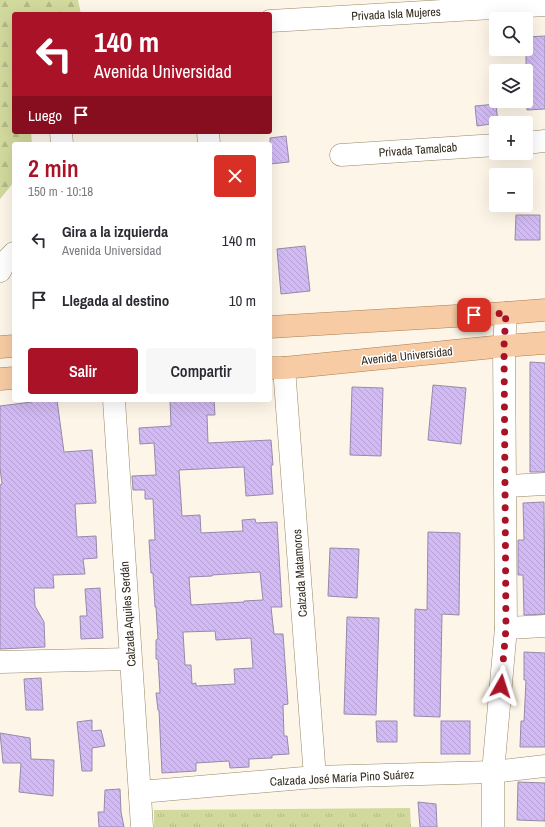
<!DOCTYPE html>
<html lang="es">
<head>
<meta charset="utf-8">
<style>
	body { margin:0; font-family:"Archivo Narrow",sans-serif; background:#f7f7f7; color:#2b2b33; height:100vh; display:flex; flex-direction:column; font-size:15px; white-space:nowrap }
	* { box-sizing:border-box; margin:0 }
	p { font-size:13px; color:#7c7c81 }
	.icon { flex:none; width:22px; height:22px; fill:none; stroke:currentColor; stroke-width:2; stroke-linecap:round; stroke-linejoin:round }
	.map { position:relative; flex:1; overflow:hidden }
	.side { position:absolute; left:12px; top:142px; width:260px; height:260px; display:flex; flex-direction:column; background:#fff; border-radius:4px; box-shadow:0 4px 16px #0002 }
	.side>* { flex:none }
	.guide { position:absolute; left:12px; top:12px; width:260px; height:122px; border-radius:4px; box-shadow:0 4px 16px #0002; background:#a91227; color:#fff; overflow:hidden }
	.buttons { position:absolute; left:489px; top:12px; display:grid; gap:8px }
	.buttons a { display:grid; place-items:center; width:44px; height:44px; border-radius:4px; background:#fff; box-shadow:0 4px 16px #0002; font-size:20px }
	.pin { position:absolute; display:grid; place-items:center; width:34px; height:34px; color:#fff; margin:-17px; border-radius:8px; box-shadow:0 2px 6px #0006 }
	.me { position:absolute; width:44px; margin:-22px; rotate:6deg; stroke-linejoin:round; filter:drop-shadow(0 0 3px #0008) }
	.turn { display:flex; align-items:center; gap:14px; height:84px; padding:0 16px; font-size:18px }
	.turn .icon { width:52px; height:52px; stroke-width:2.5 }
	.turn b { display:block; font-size:28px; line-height:34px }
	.then { display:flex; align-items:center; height:38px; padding:0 16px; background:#0003; gap:8px; font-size:15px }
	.round { display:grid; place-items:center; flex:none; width:42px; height:42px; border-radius:4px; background:#f7f7f7 }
	.summary { display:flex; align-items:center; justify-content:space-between; height:68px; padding:0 16px }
	h1 { font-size:24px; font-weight:600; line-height:30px; color:#a91227 }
	.button { display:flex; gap:8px; margin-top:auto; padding:8px 16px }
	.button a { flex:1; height:46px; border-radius:4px; background:#a91227; color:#fff; font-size:16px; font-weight:600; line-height:46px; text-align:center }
	.button a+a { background:#f7f7f7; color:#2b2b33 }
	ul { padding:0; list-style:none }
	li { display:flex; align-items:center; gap:12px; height:60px; padding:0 16px }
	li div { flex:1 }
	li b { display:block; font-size:15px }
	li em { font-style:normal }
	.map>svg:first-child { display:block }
	.grass { fill:url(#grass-tufts) }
	.forest { fill:url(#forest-firs) }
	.building { fill:url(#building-back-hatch); stroke:#968aaa; fill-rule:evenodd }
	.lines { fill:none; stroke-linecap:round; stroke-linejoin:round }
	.minor-casing { stroke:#988768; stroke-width:23 }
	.major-casing { stroke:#af7c4d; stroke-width:23 }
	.minor { stroke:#fff; stroke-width:22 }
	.major { stroke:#f7cba3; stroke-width:22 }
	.route { stroke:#a91227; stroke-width:7; stroke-dasharray:0 12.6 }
	.labels { text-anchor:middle; stroke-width:3; stroke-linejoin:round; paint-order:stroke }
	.street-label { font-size:12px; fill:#322b1e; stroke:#fff }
</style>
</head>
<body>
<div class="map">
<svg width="545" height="827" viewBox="0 0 545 827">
	<defs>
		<pattern id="grass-tufts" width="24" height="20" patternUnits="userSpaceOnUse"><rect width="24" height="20" fill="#d1d99c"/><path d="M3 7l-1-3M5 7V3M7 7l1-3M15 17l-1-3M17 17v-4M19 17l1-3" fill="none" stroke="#b4ba86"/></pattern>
		<pattern id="forest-firs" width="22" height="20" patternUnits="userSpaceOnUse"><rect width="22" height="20" fill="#d1d99c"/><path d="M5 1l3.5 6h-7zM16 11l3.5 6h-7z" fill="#b4ba86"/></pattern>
		<pattern id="building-back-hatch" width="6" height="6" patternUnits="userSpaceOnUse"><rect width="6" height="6" fill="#d2baf4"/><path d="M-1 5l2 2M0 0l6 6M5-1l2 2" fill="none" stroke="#b5a0d1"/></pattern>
	</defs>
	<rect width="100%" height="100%" fill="#fdf6e8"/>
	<polygon class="grass" points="410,808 411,827 154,827 154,810"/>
	<polygon class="forest" points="0,0 78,0 81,14 14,14 14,132 31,132 32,144 14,144 14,182 0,199"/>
	<g class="building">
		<polygon points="545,36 545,109 527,110 526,97 526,37"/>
		<polygon points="496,104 498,123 477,126 475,106"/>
		<polygon points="286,136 289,162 270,164 270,138"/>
		<polygon points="516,215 540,215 540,240 515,240"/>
		<polygon points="305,246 310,291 281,294 277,249"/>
		<polygon points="530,362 545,363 545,472 530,472"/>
		<polygon points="433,385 466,388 461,444 428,440"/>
		<polygon points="352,387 383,388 381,456 350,455"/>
		<polygon points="32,400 57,400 64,452 92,450 96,503 75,504 77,537 96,536 97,558 83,559 85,574 53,575 54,588 34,588 35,606 44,622 45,647 0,649 0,485 2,484 0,468 0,406 32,402"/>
		<path d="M170,400h44l1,15h-8l1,28 63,-3 2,25h-2l2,29 -27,2 -2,-29 -65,3 3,46 18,-1 1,18 42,-2 -1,-11 13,-1 1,4 21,-1 5,85h-11l3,27h9l5,70 -5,1 1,31h3l2,18 -17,1v3l-23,1v8l-19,1 -1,-7 -33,2v8l-34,2 -3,-63h-1l-2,-17h4l-2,-34h-2v-19l2,-1 -2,-32h-1l-2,-34h-2l-2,-33h6l-2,-41h-8v-9h-12l-1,-14 24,-1 -2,-32 -14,1 -1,-16 32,-2zM260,572l3,28 -19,1v1l-53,3 -2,-28 23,-1v-1zM215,631l1,9 35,-2 2,30 -19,1 1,15 -39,2v-3l-4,1 -1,-19h-6l-2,-33z"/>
		<polygon points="544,502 545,614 524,615 523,575 518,575 518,540 524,540 523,503"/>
		<polygon points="428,532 460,533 459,615 442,614 440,717 414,716 415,609 427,610"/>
		<polygon points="330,548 359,549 357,598 328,596"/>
		<polygon points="100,588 103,638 81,639 80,616 87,616 85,589"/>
		<polygon points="347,617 379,618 376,715 344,714"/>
		<polygon points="524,652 545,653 545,747 520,747 521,721 524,721 526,680 524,680"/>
		<polygon points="41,678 43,710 26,710 24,679"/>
		<polygon points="92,720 92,731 101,730 105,746 92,748 92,771 82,771 77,722"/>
		<polygon points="376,721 397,721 397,742 377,742"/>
		<rect x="441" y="721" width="29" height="33"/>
		<polygon points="0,733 30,738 31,759 54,760 53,796 19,792 21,763 3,763"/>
		<polygon points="518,782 545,783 545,821 517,820"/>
		<polygon points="120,789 121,812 124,827 99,827 98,812 104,812 105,790"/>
		<polygon points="418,802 436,804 437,827 420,827"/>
	</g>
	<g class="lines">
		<defs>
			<g id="minor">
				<polyline points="270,21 545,5"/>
				<polyline points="61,132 62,144"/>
				<polyline points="208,132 209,144"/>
				<polyline points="526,143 545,141"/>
				<polyline points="341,155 496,145"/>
				<polyline points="0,271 4,263 14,253"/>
				<polyline points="284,368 315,777"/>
				<polyline points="114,400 142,827"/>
				<polyline points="506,486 545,484"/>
				<polyline points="506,628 545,626"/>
				<polyline points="0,662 130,659"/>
				<polyline points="140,792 315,777 493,772 545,766"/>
				<polyline points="493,827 493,772 506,628 504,346 506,313"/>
			</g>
			<g id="major">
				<polyline points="270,327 506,313 545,310"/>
				<polyline points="0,347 14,346"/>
				<polyline points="270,368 284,368 504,346 545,343"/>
				<polyline points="0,379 14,378"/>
			</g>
		</defs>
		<use href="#minor" class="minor-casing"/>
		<use href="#major" class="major-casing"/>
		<use href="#minor" class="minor"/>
		<use href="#major" class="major"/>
	</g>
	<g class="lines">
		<polyline class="route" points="474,315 506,313 504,346 506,628 501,686"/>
	</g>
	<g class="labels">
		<g class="street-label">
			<text transform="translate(396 14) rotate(-3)" y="4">Privada Isla Mujeres</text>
			<text transform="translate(418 150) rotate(-4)" y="4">Privada Tamalcab</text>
			<text transform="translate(407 356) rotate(-6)" y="4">Avenida Universidad</text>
			<text transform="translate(300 573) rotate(-94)" y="4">Calzada Matamoros</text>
			<text transform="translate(128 614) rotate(-94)" y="4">Calzada Aquiles Serdán</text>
			<text transform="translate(342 778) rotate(-3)" y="4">Calzada José María Pino Suárez</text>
		</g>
	</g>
</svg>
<div class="buttons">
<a><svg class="icon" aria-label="search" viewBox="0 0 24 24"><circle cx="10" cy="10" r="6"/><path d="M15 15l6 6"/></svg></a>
<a><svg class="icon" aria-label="layers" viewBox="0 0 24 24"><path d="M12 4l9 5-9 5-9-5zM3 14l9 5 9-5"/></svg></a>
<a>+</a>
<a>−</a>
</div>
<div class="pin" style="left:474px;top:315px;background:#d93025"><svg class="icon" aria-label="arrive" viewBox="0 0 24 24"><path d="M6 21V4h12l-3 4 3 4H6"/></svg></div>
<svg class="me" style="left:501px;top:686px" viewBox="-20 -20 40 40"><path d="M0-17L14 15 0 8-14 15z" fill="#a91227" stroke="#fff" stroke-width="4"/></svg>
<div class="guide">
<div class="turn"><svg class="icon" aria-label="left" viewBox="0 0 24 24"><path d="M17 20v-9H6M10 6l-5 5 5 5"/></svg><div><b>140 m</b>Avenida Universidad</div></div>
<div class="then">Luego<svg class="icon" aria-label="arrive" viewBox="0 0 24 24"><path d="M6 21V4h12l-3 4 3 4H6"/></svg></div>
</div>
<section class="side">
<div class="summary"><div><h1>2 min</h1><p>150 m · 10:18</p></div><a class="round" style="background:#d93025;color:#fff"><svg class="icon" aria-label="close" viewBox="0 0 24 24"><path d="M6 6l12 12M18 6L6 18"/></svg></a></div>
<ul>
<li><svg class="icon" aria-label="left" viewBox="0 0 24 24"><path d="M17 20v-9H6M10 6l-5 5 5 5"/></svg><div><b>Gira a la izquierda</b><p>Avenida Universidad</p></div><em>140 m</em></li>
<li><svg class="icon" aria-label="arrive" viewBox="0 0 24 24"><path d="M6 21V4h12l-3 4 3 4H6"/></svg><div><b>Llegada al destino</b></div><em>10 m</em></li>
</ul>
<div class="button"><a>Salir</a><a>Compartir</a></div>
</section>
</div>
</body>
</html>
